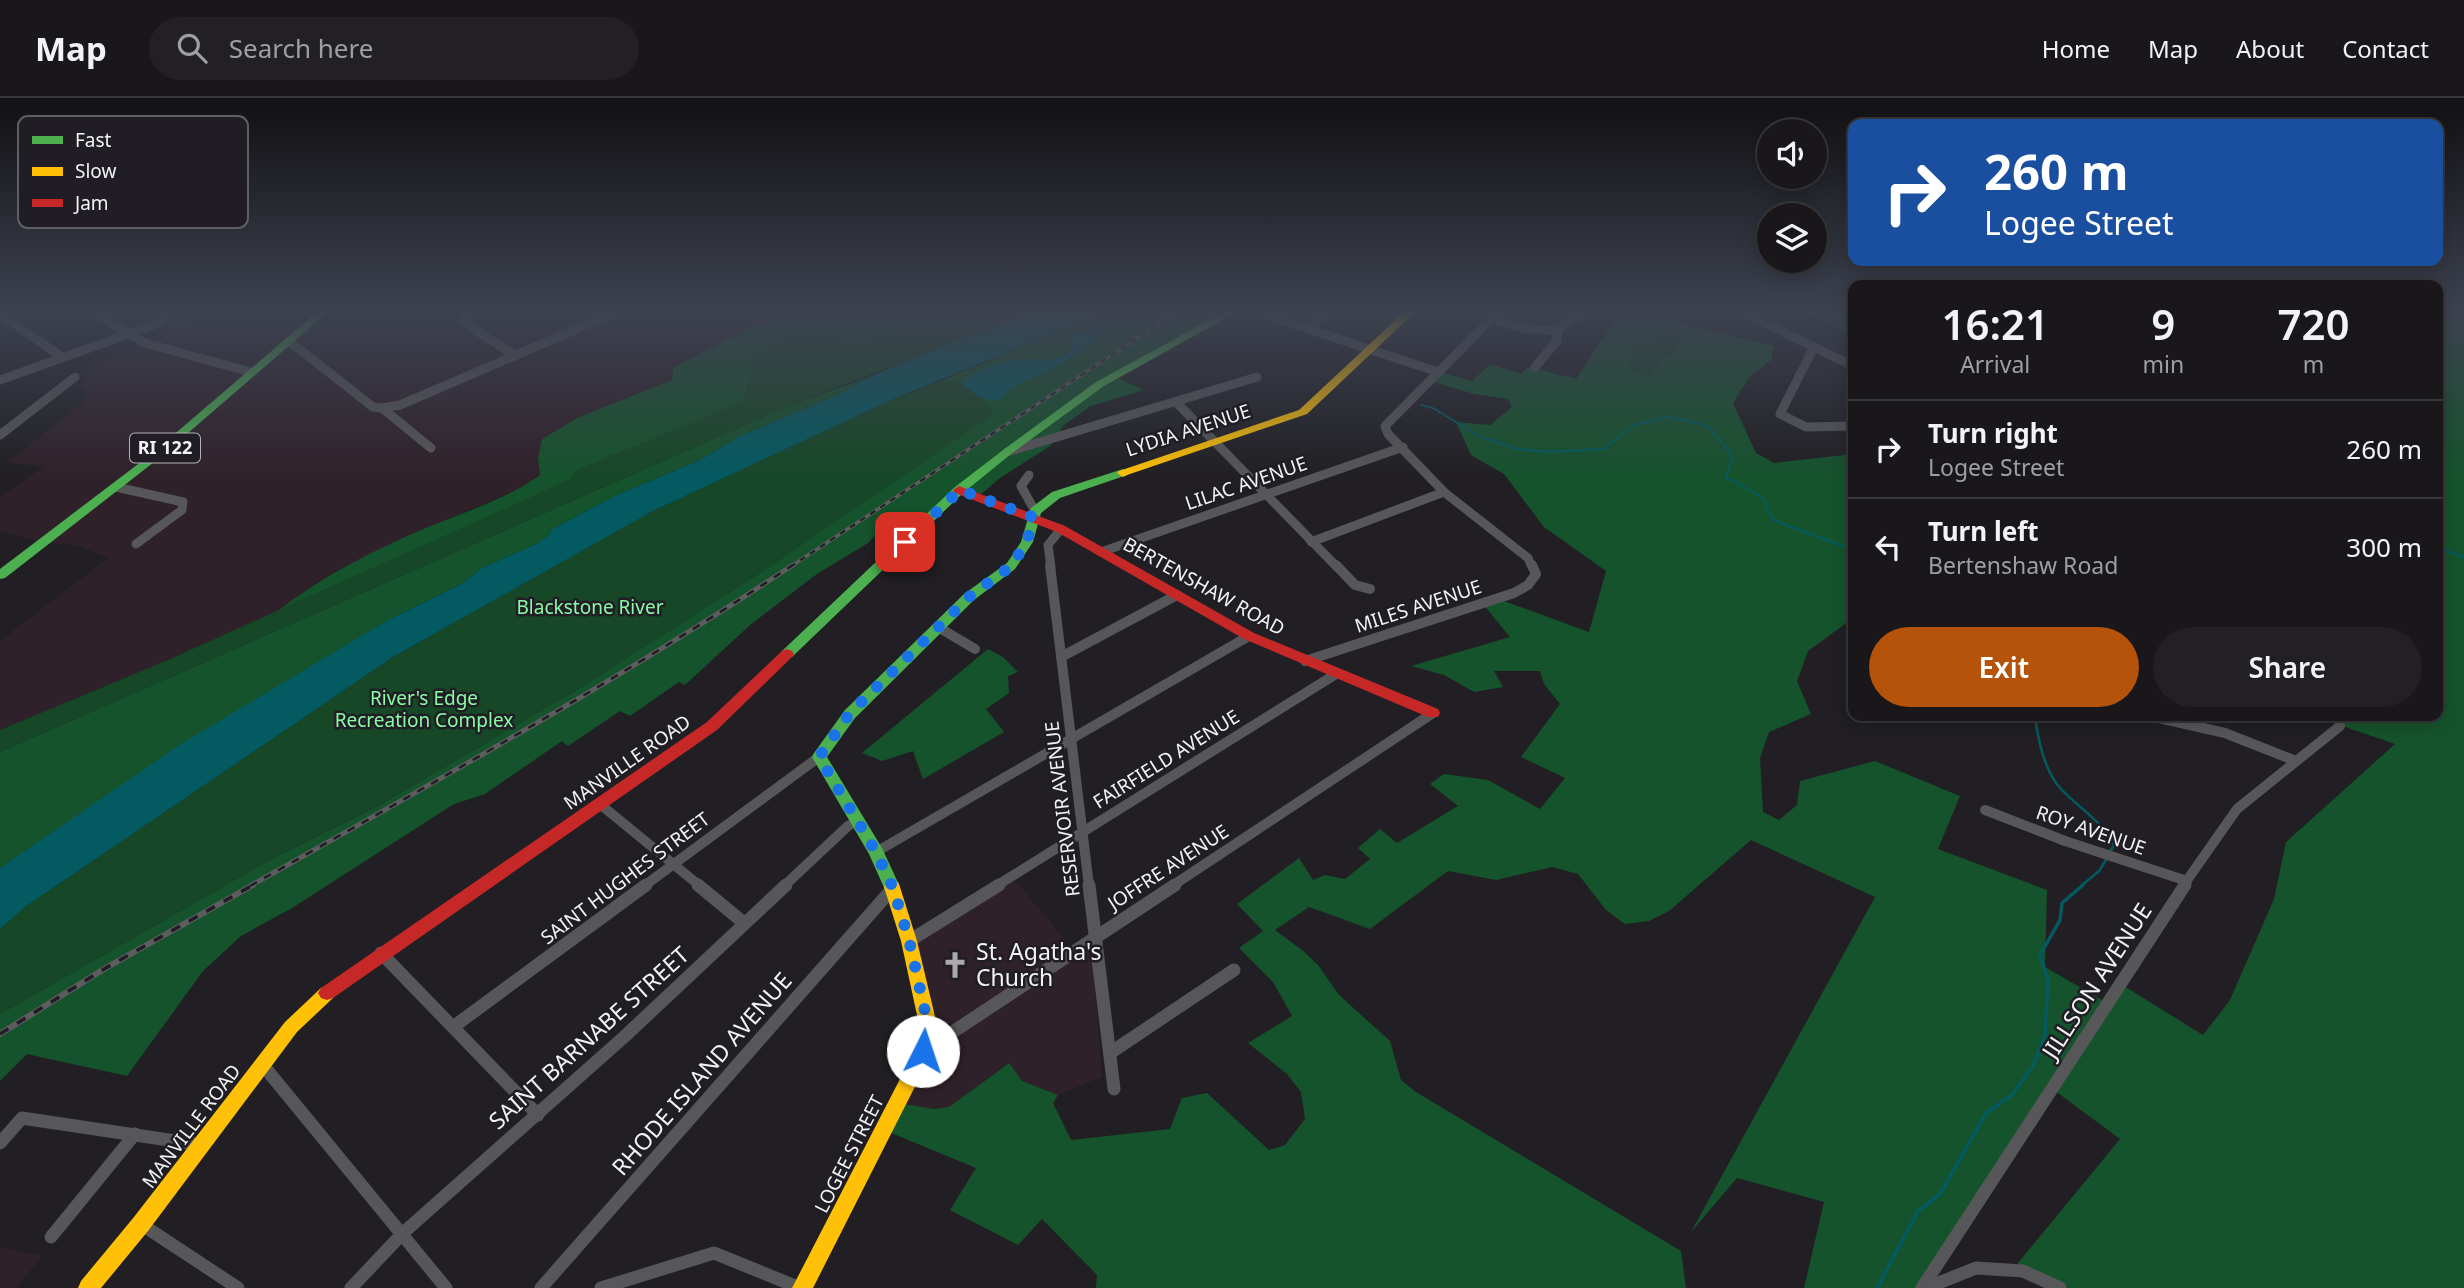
<!DOCTYPE html>
<html lang="en">
<head>
<meta charset="utf-8">
<style>
	body { margin:0; font-family:"Noto Sans",sans-serif; background:#222023; color:#f1f3f6; height:100vh; display:flex; flex-direction:column; font-size:26px; white-space:nowrap }
	* { box-sizing:border-box; margin:0 }
	p { font-size:23px; color:#9f9fa2 }
	.icon { flex:none; width:38px; height:38px; fill:none; stroke:currentColor; stroke-width:2; stroke-linecap:round; stroke-linejoin:round }
	.map { position:relative; flex:1; overflow:hidden }
	.side { position:absolute; left:1848px; top:182px; width:595px; height:441px; display:flex; flex-direction:column; background:#19171a; border-radius:14px; box-shadow:0 4px 18px #0003,0 0 0 2px #373639 }
	.side>* { flex:none }
	.hud { position:absolute; left:1848px; top:21px; width:595px; height:147px; border-radius:14px; box-shadow:0 4px 18px #0003,0 0 0 2px #373639; background:#1a4fa0; color:#fff; overflow:hidden }
	.controls { position:absolute; left:1757px; top:21px; display:grid; gap:14px }
	.controls a { display:grid; place-items:center; width:70px; height:70px; border-radius:50%; background:#19171a; box-shadow:0 4px 18px #0003,0 0 0 2px #373639; font-size:35px }
	.pin { position:absolute; display:grid; place-items:center; width:60px; height:60px; color:#fff; margin:-30px; border-radius:14px; box-shadow:0 4px 10px #0006 }
	.me { position:absolute; width:77px; margin:-38px; rotate:4deg; stroke-linejoin:round; filter:drop-shadow(0 0 5px #0008) }
	.turn { display:flex; align-items:center; gap:24px; height:147px; padding:0 21px; font-size:32px }
	.turn .icon { width:91px; height:91px; stroke-width:2.5 }
	.turn b { display:block; font-size:49px; line-height:60px }
	.eta { display:flex; justify-content:space-evenly; align-items:center; height:119px; text-align:center }
	.eta b { font-size:42px; font-weight:600; line-height:49px }
	.cta { display:flex; gap:14px; margin-top:auto; padding:14px 21px }
	.cta a { flex:1; height:80px; border-radius:42px; background:#b45309; color:#fff; font-size:28px; font-weight:600; line-height:80px; text-align:center }
	.cta a+a { background:#222023; color:#f1f3f6 }
	ul { padding:0; list-style:none }
	li { display:flex; align-items:center; gap:21px; height:98px; padding:0 21px; border-top:2px solid #373639 }
	li div { flex:1 }
	li b { display:block; font-size:26px }
	li em { font-style:normal }
	header { display:flex; align-items:center; gap:42px; box-sizing:border-box; height:98px; padding:0 35px; background:#19171a; border-bottom:2px solid #373639 }
	header strong { font-size:33px }
	nav { display:flex; gap:38px; margin-inline-start:auto; font-size:24px }
	.search { width:490px; height:63px; background:#222023; display:flex; align-items:center; gap:18px; box-sizing:border-box; padding:0 24px; border-radius:38px; color:#9f9fa2; font-size:26px }
	.map>svg:first-child { display:block }
	.commercial { fill:#2f2129 }
	.green { fill:#164827 }
	.forest { fill:#15532c; fill-rule:evenodd }
	.water { fill:#035b61 }
	.lines { fill:none; stroke-linecap:round; stroke-linejoin:round }
	.stream-far2 { stroke:#035b61; stroke-width:2 }
	.stream-far1 { stroke:#035b61; stroke-width:2.5 }
	.stream { stroke:#035b61; stroke-width:3.5 }
	.street-far2 { stroke:#575659; stroke-width:9 }
	.street-far1 { stroke:#575659; stroke-width:10 }
	.street { stroke:#575659; stroke-width:13 }
	.fast { fill:#4caf50; fill-rule:evenodd }
	.slow { fill:#ffc107; fill-rule:evenodd }
	.jam { fill:#c62828; fill-rule:evenodd }
	.rail-far2-casing { stroke:#5d5c5f; stroke-width:3.5 }
	.rail-far1-casing { stroke:#5d5c5f; stroke-width:5 }
	.rail-casing { stroke:#5d5c5f; stroke-width:6 }
	.rail-far2 { stroke:#201e24; stroke-width:2; stroke-dasharray:6; stroke-linecap:butt }
	.rail-far1 { stroke:#201e24; stroke-width:2.5; stroke-dasharray:8; stroke-linecap:butt }
	.rail { stroke:#201e24; stroke-width:3.5; stroke-dasharray:10; stroke-linecap:butt }
	.route { stroke:#1a73e8; stroke-width:12; stroke-dasharray:0 21.6 }
	.labels { text-anchor:middle; stroke-width:5; stroke-linejoin:round; paint-order:stroke }
	.shield { fill:#201e24; stroke:#b4b2b7; stroke-width:2 }
	.shield-label { font-size:18px; font-weight:bold; fill:#f3f2f6 }
	.street-label { font-size:19px; fill:#f3f2f6; stroke:#201e24 }
	.park-label { font-size:19px; fill:#86faa5; stroke:#201e24 }
	.near-poi-label { font-size:23px; fill:#f3f2f6; stroke:#201e24; text-anchor:start }
	.near-street-label { font-size:23px; fill:#f3f2f6; stroke:#201e24 }
	.key { fill:#201e24; stroke:#5f5e63; stroke-width:2 }
	.key-label { font-size:19px; fill:#f3f2f6 }
</style>
</head>
<body>
<header>
<strong>Map</strong>
<div class="search"><svg class="icon" aria-label="search" viewBox="0 0 24 24"><circle cx="10" cy="10" r="6"/><path d="M15 15l6 6"/></svg>Search here</div>
<nav><a>Home</a><a>Map</a><a>About</a><a>Contact</a></nav>
</header>
<div class="map">
<svg width="2464" height="1190" viewBox="0 0 2464 1190">
	<rect width="100%" height="100%" fill="#211f23"/>
	<g class="commercial">
		<polygon points="206,214 363,214 396,217 375,214 789,214 748,231 674,270 672,282 577,320 538,360 541,377 522,390 414,435 354,464 312,487 279,512 168,562 0,632 0,543 108,460 79,448 43,444 0,434 0,399 44,368 7,365 88,300 80,286 88,277 87,269 145,246"/>
		<polygon points="1012,779 1071,848 1091,835 1102,979 1058,997 1022,983 1008,965 949,1009 934,1011 904,1006 934,939 910,838"/>
		<polygon points="0,1149 42,1158 16,1190 0,1190"/>
	</g>
	<g class="green">
		<polygon points="147,214 206,214 176,231"/>
		<polygon points="836,214 862,241 912,226 906,226 902,219 911,214 1026,214 954,245 786,309 0,654 0,632 168,562 561,385 560,340"/>
		<polygon points="1098,214 1163,214 918,368 766,471 580,590 378,708 275,759 0,916 0,831 25,809 393,559 653,413 891,302 940,283 956,283"/>
		<polygon points="1661,235 1668,235 1681,244 1676,246 1673,254 1661,261 1653,272 1656,281 1629,272 1626,265 1636,257 1638,243 1660,243"/>
	</g>
	<g class="forest">
		<path d="M789,214h122l-9,6 4,6h8c-21,11 -39,17 -63,17 -11,-1 -22,-6 -33,-6 -22,-2 -45,7 -62,20l-13,46 -166,69 -7,9 -41,19 -250,112c41,-32 87,-56 135,-77 42,-19 89,-31 126,-58l-2,-17 4,-19 35,-21 95,-38 1,-12 75,-39z"/>
		<polygon points="1106,214 1226,214 1111,277 1144,292 1091,308 1064,327 1050,348 1000,380 979,398 961,392 925,426 895,417 868,445 817,476 750,527 685,587 679,584 630,618 620,613 568,648 562,643 485,696 454,706 292,810 241,838 203,873 127,978 27,956 0,983 0,916 275,759 378,708 580,590 766,471 994,316 981,300 999,303 1008,291 1080,254 1103,235 1072,249 1055,262 1000,266 965,283 962,287 956,283 940,283"/>
		<path d="M1625,214h38l15,4 -3,6 99,24 -3,14 -21,16 -17,27 23,50 18,10 79,-9v149l-8,21 -37,27 -11,30 14,33 -42,18 -9,26 3,54 16,8 18,-15 3,-24 75,-20 85,35 -22,53 109,41 -2,77 64,37 15,-18 79,49 27,-35 44,-101 12,-57 109,-98 -82,-28h125v-404l26,9v967h-408l-15,-7 -32,-7 111,-135 -70,-52 -130,201h-116l20,-86 -87,-24 -46,54 184,-335 -124,-57 -82,71 -20,10 -24,3 -19,-14 -28,-36 -26,-7 -56,13 -48,-9 -78,58 -61,-22 -34,23 27,20 16,15 21,30 51,46 11,39 15,12 265,159 5,37h-590l1,-13 -55,-56 -24,26 -68,-35 26,-42 -87,-36 15,-28 30,5 15,-2 60,-44 13,18 36,14 -5,8 18,37 99,-11 12,-31 25,-5 62,57 16,-5 20,-26 -4,-27 -14,-18 -39,-31 44,-27 -19,-34 -34,-34 24,-17 -26,-27 62,-46 14,22 12,-5 20,4 25,-20 -12,-11 22,-19 17,14 61,-37 -28,-22 14,-10 44,6 52,29 25,-31 -44,-21 39,-53 -16,-20 -4,-13h-46l9,16 -29,5 -30,-17 -33,-9 99,-29 -27,-33 18,-4 88,32 17,-61 -62,-44 -40,-53 -33,-19 -15,-33 34,3 22,-18 -4,-8 -34,-5 -43,-13 9,-9 32,9 18,-17 31,10 7,-7 48,12 31,-47zM1662,235h6l13,8 -5,3 -3,8 -12,7 -8,11 3,9 -27,-9 -3,-7 10,-8 2,-13 22,-1z"/>
		<polygon points="1804,214 1853,214 1853,238"/>
		<polygon points="871,278 840,296 740,338 700,362 617,397 552,431 549,437 536,446 482,470 463,485 388,522 0,770 0,654 786,309"/>
		<polygon points="988,551 1003,559 1018,574 1008,578 1009,595 986,611 1004,634 923,681 913,653 882,663 862,655"/>
	</g>
	<g class="water">
		<polygon points="1026,214 1106,214 891,302 653,413 393,559 25,809 0,831 0,770 181,646 388,522 463,485 482,470 536,446 549,437 552,431 617,397 700,362 740,338 840,296 871,278"/>
		<path d="M1101,229l2,6c-17,16 -38,29 -59,40 -17,8 -34,12 -45,28l-18,-3 -19,-13c10,-18 46,-24 65,-26 17,-1 34,6 45,-12l-2,-7 5,-7z"/>
	</g>
	<g class="lines">
		<g class="stream-far2">
			<polyline points="1421,307 1433,310 1479,338 1517,351 1548,354 1603,351 1634,327 1667,319 1693,324 1709,329 1730,355 1732,361 1726,379 1762,399 1773,422 1853,452"/>
			<polyline points="2438,450 2464,459"/>
		</g>
		<g class="stream-far1">
			<path d="M2035,618c3,24 9,55 26,73 20,21 38,29 53,56l-3,5"/>
			<polyline points="2081,788 2099,773 2106,762"/>
		</g>
		<polyline class="stream" points="1877,1190 1918,1113 1940,1096 1986,1015 2012,997 2033,968 2045,938 2048,882 2040,857 2060,822 2062,805 2083,787"/>
		<g class="street-far2">
			<polyline points="92,214 145,245 251,274"/>
			<polyline points="466,214 465,222 471,229 515,258"/>
			<polyline points="1258,214 1438,274"/>
			<polyline points="1498,214 1385,328 1388,336 1444,394 1528,460 1532,469"/>
			<polyline points="1743,214 1853,268"/>
			<polyline points="0,216 62,259"/>
			<polyline points="1492,221 1527,231 1557,232"/>
			<polyline points="1308,231 1327,214"/>
			<polyline points="1557,232 1584,214"/>
			<polyline points="289,243 373,309 382,310 431,350"/>
			<polyline points="1814,249 1780,316 1806,329 1853,328"/>
			<polyline points="1535,269 1557,243 1557,232"/>
			<polyline points="0,282 162,224"/>
			<polyline points="1176,304 1337,469"/>
			<polyline points="382,310 400,307 616,214"/>
			<polyline points="0,337 75,279"/>
			<polyline points="1007,354 1257,279"/>
			<polyline points="1029,377 1021,388 1035,413"/>
			<polyline points="116,389 183,404 182,412 136,446"/>
			<polyline points="1311,444 1444,394"/>
			<polyline points="1101,454 1403,349"/>
			<polyline points="1051,469 1048,447 1061,431"/>
		</g>
		<g class="street-far1">
			<polyline points="1050,467 1089,788"/>
			<polyline points="1336,467 1355,487 1370,491"/>
			<polyline points="938,529 975,551"/>
			<polyline points="1061,559 1177,497"/>
			<polyline points="1305,563 1514,495 1528,487 1536,476 1532,467"/>
			<polyline points="2150,618 2225,635 2296,663"/>
			<polyline points="601,707 700,788"/>
			<polyline points="1985,712 2065,743 2187,783"/>
			<polyline points="876,754 1249,538"/>
			<polyline points="644,788 819,659"/>
			<polyline points="784,788 848,728 857,723"/>
			<polyline points="996,788 1336,576"/>
			<polyline points="1172,788 1433,615"/>
			<polyline points="2183,788 2237,711 2340,628"/>
		</g>
		<g class="street">
			<polyline points="698,787 744,825"/>
			<polyline points="1089,787 1114,991"/>
			<polyline points="909,843 999,787"/>
			<polyline points="381,855 538,1017"/>
			<polyline points="453,929 646,787"/>
			<polyline points="924,953 1175,787"/>
			<polyline points="1110,955 1234,872"/>
			<polyline points="262,966 446,1190"/>
			<polyline points="0,1045 22,1020 202,1047"/>
			<polyline points="141,1126 238,1190"/>
			<polyline points="51,1139 135,1036"/>
			<polyline points="351,1190 403,1135 624,939 786,787"/>
			<polyline points="541,1190 893,790"/>
			<polyline points="601,1190 714,1155 800,1190"/>
			<polyline points="1922,1190 2185,787"/>
			<polyline points="1926,1190 1976,1170 2023,1173 2060,1190"/>
		</g>
		<g class="fast">
			<polygon points="317,214 328,214 158,361 5,480 0,481 0,471 150,357"/>
			<polygon points="1224,214 1237,214 1104,288 1011,356 963,395 792,559 782,559 780,556 782,553 955,389 1003,352 1096,284"/>
			<polygon points="1123,371 1129,375 1127,377 1060,400 1041,415 1033,444 1015,471 974,502 855,620 827,659 882,750 900,789 898,794 892,795 886,794 869,756 812,659 814,655 845,612 964,496 1007,465 1021,444 1031,410 1052,394"/>
		</g>
		<g class="slow">
			<polygon points="1404,214 1415,214 1307,316 1127,377 1123,379 1117,375 1119,373 1299,312"/>
			<polygon points="892,783 898,784 900,789 917,843 938,931 933,953 813,1190 792,1190 915,952 920,931 901,843 884,789 886,784"/>
			<polygon points="327,888 333,890 336,895 333,900 297,934 148,1133 101,1190 78,1190 81,1183 134,1119 285,924 321,890"/>
		</g>
		<g class="jam">
			<polygon points="959,388 1065,428 1254,535 1438,611 1440,615 1438,619 1428,619 1244,541 1057,434 955,395 953,392"/>
			<polygon points="787,551 792,553 794,556 792,559 717,632 333,900 327,902 321,900 318,895 321,890 707,624 782,553"/>
		</g>
		<defs>
			<polyline id="rail-far2" points="790,469 1177,214"/>
			<path id="rail-far1" d="M250,788c183,-103 367,-205 543,-321"/>
			<polyline id="rail" points="0,936 104,871 253,787"/>
		</defs>
		<use href="#rail-far2" class="rail-far2-casing"/>
		<use href="#rail-far1" class="rail-far1-casing"/>
		<use href="#rail" class="rail-casing"/>
		<use href="#rail-far2" class="rail-far2"/>
		<use href="#rail-far1" class="rail-far1"/>
		<use href="#rail" class="rail"/>
	</g>
	<linearGradient id="sky" x2="0" y2="1"><stop stop-color="#121113"/><stop offset="0.56" stop-color="#3d4250"/><stop offset="1" stop-color="#3d4250" stop-opacity="0"/></linearGradient>
	<rect width="2464" height="381" fill="url(#sky)"/>
	<g class="lines">
		<polyline class="route" points="905,444 960,392 1033,419 1027,444 1011,468 969,499 850,615 819,659 876,754 893,790 909,842 929,931 923,953"/>
	</g>
	<defs>
		<symbol id="church-bare" viewBox="-9 -9 18 18"><path d="M-1.2-6h2.4v3.5h3.3v2.4h-3.3V6h-2.4V-.1h-3.3v-2.4h3.3Z" fill="#aaa8ac" stroke="#201e24" stroke-width="2.5" paint-order="stroke"/></symbol>
	</defs>
	<g fill-rule="evenodd">
		<use href="#church-bare" x="936" y="848" width="38" height="38"/>
	</g>
	<g class="labels">
		<rect class="shield" x="130" y="335.5" width="70" height="29" rx="5"/>
		<g class="shield-label">
			<text x="165" y="356">RI 122</text>
		</g>
		<g class="street-label">
			<text transform="translate(1188 332) rotate(-18)" y="7">LYDIA AVENUE</text>
			<text transform="translate(1246 385) rotate(-19)" y="7">LILAC AVENUE</text>
			<text transform="translate(1204 488) rotate(29)" y="7">BERTENSHAW ROAD</text>
			<text transform="translate(1418 508) rotate(-18)" y="7">MILES AVENUE</text>
			<text transform="translate(1166 661) rotate(-32)" y="7">FAIRFIELD AVENUE</text>
			<text transform="translate(627 664) rotate(-35)" y="7">MANVILLE ROAD</text>
			<text transform="translate(1062 711) rotate(-97)" y="7">RESERVOIR AVENUE</text>
			<text transform="translate(2091 732) rotate(19)" y="7">ROY AVENUE</text>
			<text transform="translate(1168 769) rotate(-33)" y="7">JOFFRE AVENUE</text>
			<text transform="translate(625 780) rotate(-37)" y="7">SAINT HUGHES STREET</text>
			<text transform="translate(191 1028) rotate(-53)" y="7">MANVILLE ROAD</text>
			<text transform="translate(849 1056) rotate(-63)" y="7">LOGEE STREET</text>
		</g>
		<g class="park-label">
			<text x="590" y="516">Blackstone River</text>
			<text x="424" y="607">River's Edge<tspan x="424" dy="22">Recreation Complex</tspan></text>
		</g>
		<g class="near-poi-label">
			<text x="976" y="862">St. Agatha's<tspan x="976" dy="26">Church</tspan></text>
		</g>
		<g class="near-street-label">
			<text transform="translate(2097 883) rotate(-57)" y="8">JILLSON AVENUE</text>
			<text transform="translate(589 940) rotate(-42)" y="8">SAINT BARNABE STREET</text>
			<text transform="translate(702 976) rotate(-49)" y="8">RHODE ISLAND AVENUE</text>
		</g>
	</g>
	<rect x="18" y="18" width="230" height="112" rx="10" class="key"/>
	<rect x="32" y="38" width="31" height="8" fill="#4caf50"/>
	<rect x="32" y="69" width="31" height="9" fill="#ffc107"/>
	<rect x="32" y="101" width="31" height="8" fill="#c62828"/>
	<g class="key-label">
		<text x="75" y="49">Fast</text>
		<text x="75" y="80">Slow</text>
		<text x="75" y="112">Jam</text>
	</g>
</svg>
<div class="controls">
<a><svg class="icon" aria-label="sound" viewBox="0 0 24 24"><path d="M4 9h4l5-4v14l-5-4H4zM17 9q2 3 0 6"/></svg></a>
<a><svg class="icon" aria-label="layers" viewBox="0 0 24 24"><path d="M12 4l9 5-9 5-9-5zM3 14l9 5 9-5"/></svg></a>
</div>
<div class="pin" style="left:905px;top:444px;background:#d93025"><svg class="icon" aria-label="arrive" viewBox="0 0 24 24"><path d="M6 21V4h12l-3 4 3 4H6"/></svg></div>
<svg class="me" style="left:923px;top:953px" viewBox="-20 -20 40 40"><circle r="19" fill="#fff"/><path d="M0-13L10 11 0 6-10 11z" fill="#1a73e8"/></svg>
<div class="hud">
<div class="turn"><svg class="icon" aria-label="right" viewBox="0 0 24 24"><path d="M7 20v-9h11M14 6l5 5-5 5"/></svg><div><b>260 m</b>Logee Street</div></div>
</div>
<section class="side">
<div class="eta">
<div><b>16:21</b><p>Arrival</p></div>
<div><b>9</b><p>min</p></div>
<div><b>720</b><p>m</p></div>
</div>
<ul>
<li><svg class="icon" aria-label="right" viewBox="0 0 24 24"><path d="M7 20v-9h11M14 6l5 5-5 5"/></svg><div><b>Turn right</b><p>Logee Street</p></div><em>260 m</em></li>
<li><svg class="icon" aria-label="left" viewBox="0 0 24 24"><path d="M17 20v-9H6M10 6l-5 5 5 5"/></svg><div><b>Turn left</b><p>Bertenshaw Road</p></div><em>300 m</em></li>
</ul>
<div class="cta"><a>Exit</a><a>Share</a></div>
</section>
</div>
</body>
</html>
